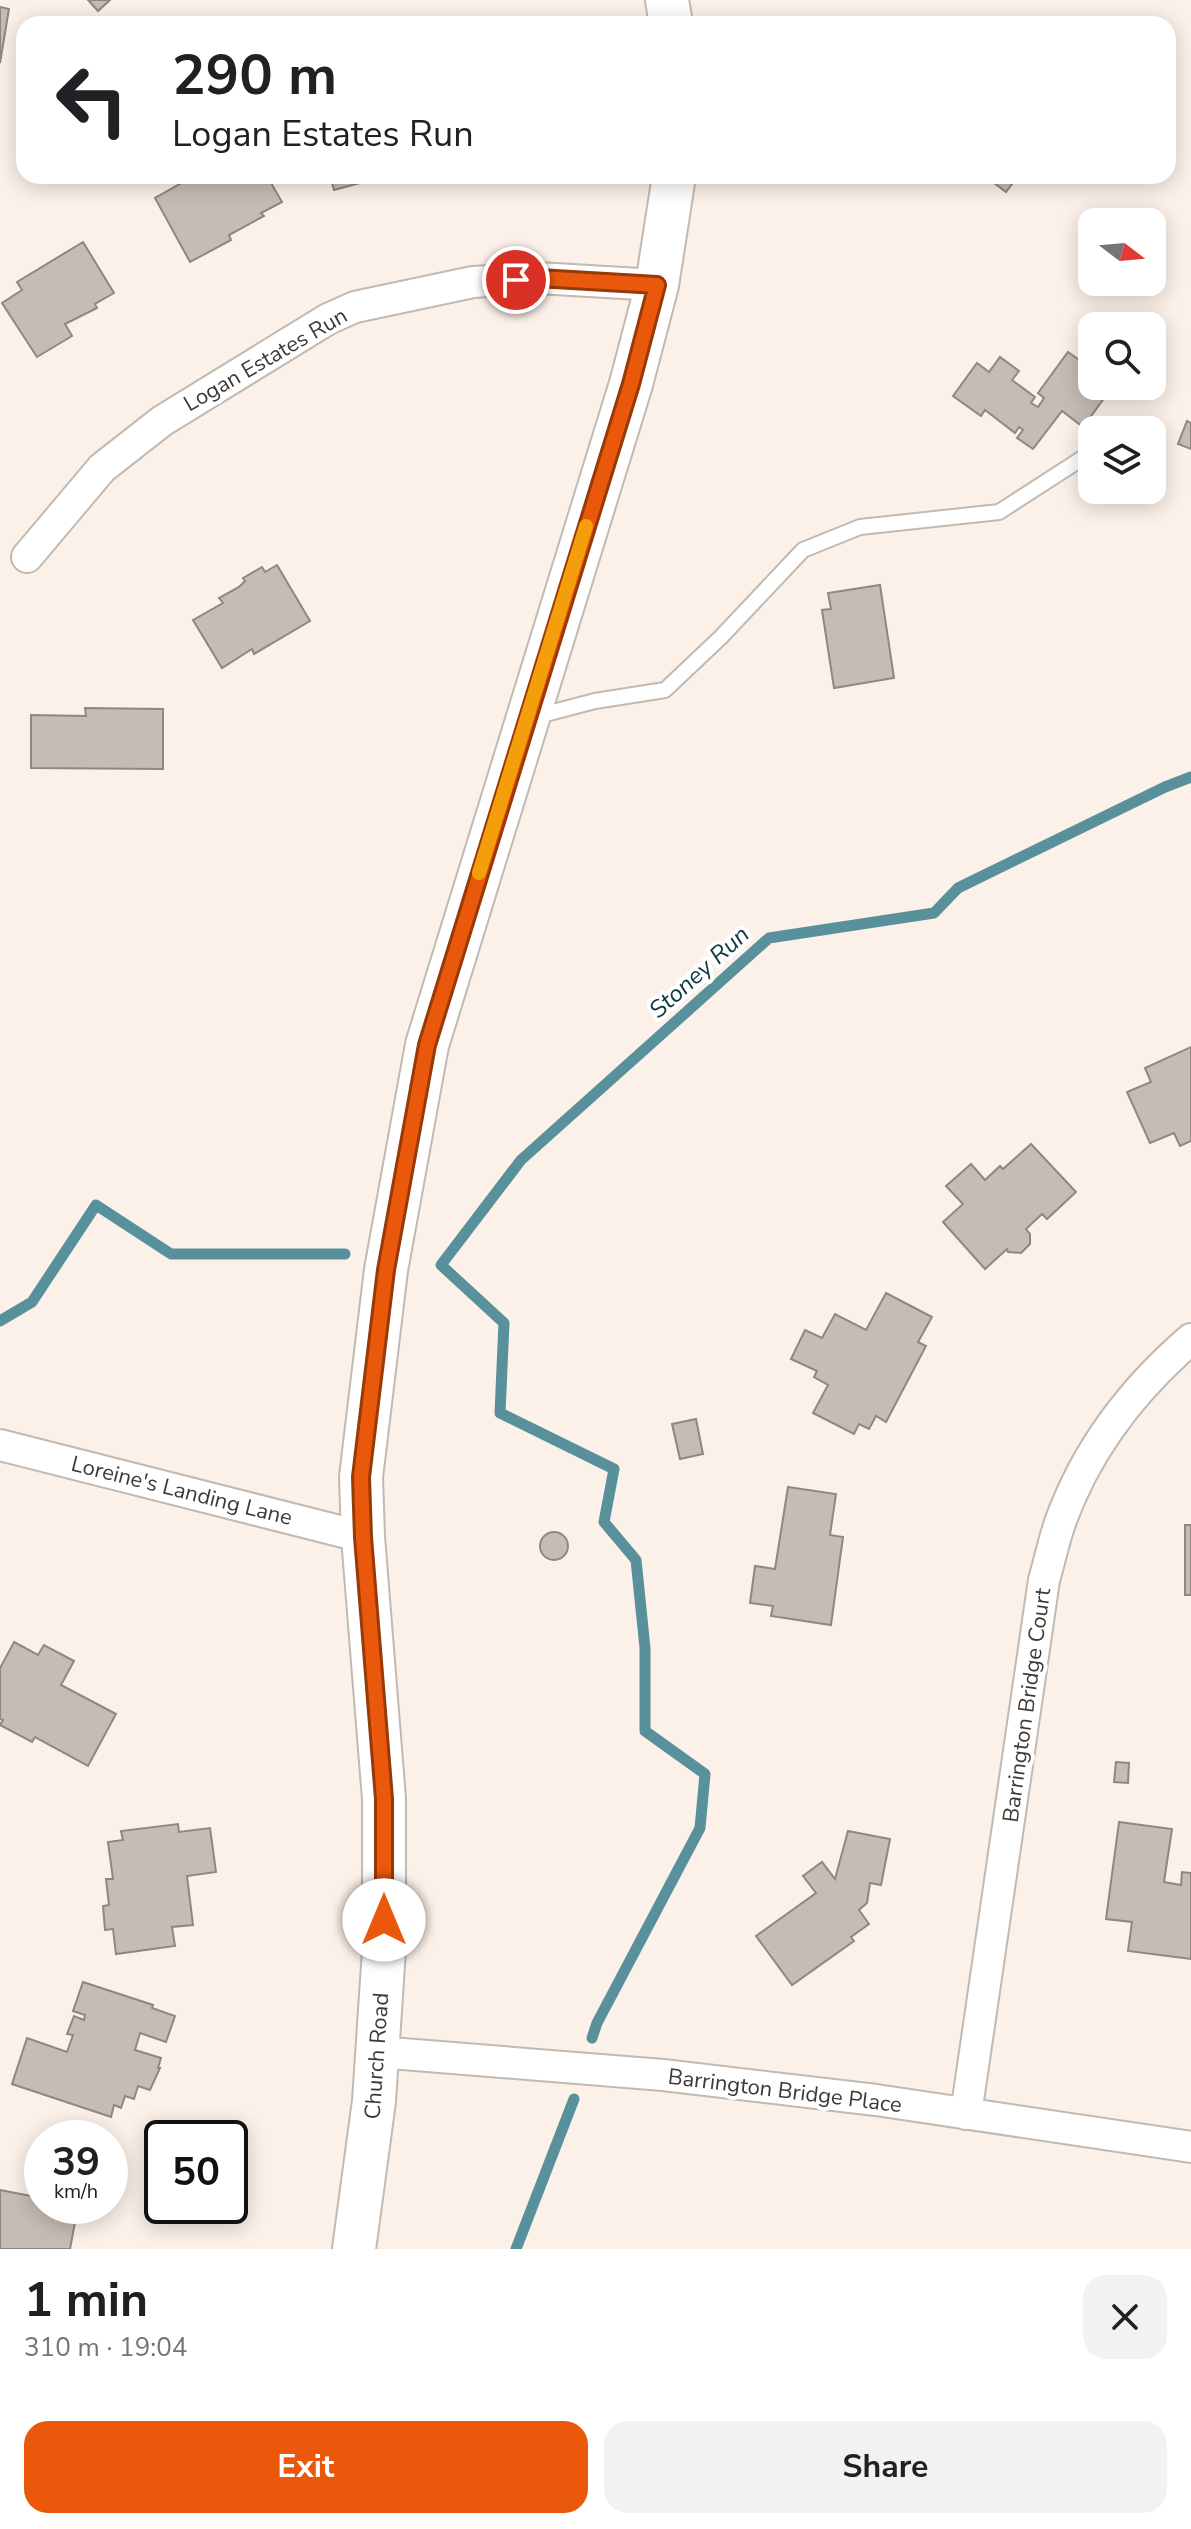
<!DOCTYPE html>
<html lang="en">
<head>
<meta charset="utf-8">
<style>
	body { margin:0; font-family:"Nunito Sans",sans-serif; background:#f2f2f2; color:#202124; height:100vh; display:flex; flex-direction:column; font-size:30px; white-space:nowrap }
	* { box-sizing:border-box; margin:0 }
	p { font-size:26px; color:#757577 }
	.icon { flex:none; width:44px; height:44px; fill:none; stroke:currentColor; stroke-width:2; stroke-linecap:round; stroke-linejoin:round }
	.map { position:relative; height:2249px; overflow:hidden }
	.panel { display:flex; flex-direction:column; background:#fff; flex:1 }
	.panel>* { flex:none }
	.guide { position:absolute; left:16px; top:16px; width:1160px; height:168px; border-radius:24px; box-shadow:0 4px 20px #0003; background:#fff; color:#202124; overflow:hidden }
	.needle { width:52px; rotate:106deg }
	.controls { position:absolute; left:1078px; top:208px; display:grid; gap:16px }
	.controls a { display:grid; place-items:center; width:88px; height:88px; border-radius:16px; background:#fff; box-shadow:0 4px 20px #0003; font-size:40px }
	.speed { position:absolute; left:24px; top:2120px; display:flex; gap:16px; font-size:40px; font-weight:700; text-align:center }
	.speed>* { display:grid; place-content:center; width:104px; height:104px; border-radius:50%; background:#fff; box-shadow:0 4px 20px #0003; line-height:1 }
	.speed small { font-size:20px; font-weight:400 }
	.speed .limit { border:4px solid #111; border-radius:12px; background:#fff; color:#111 }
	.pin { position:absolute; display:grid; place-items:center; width:68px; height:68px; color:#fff; margin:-34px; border:4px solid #fff; border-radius:50%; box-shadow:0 2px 8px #0007 }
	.me { position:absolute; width:88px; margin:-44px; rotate:0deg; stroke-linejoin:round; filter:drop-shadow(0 0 6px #0008) }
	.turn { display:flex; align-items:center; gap:28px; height:168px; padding:0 24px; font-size:36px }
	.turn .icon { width:104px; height:104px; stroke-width:2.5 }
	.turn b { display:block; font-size:56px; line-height:68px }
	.round { display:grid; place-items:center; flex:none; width:84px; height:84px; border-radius:24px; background:#f2f2f2 }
	.headline { display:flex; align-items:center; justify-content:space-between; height:136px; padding:0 24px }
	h1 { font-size:48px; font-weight:700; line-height:60px }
	.primary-button { display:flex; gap:16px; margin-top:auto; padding:16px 24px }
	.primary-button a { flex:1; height:92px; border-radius:24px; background:#ea580c; color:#fff; font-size:32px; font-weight:700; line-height:92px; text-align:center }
	.primary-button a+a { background:#f2f2f2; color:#202124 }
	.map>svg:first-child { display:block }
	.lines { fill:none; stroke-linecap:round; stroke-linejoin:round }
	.stream { stroke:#58919c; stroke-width:11 }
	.building { fill:#c6bcb4; stroke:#908780; stroke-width:2 }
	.lane-casing { stroke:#c2b9b1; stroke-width:18 }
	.street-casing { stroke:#c2b9b1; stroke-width:34 }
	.secondary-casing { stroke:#c2b9b1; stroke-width:46 }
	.lane { stroke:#fff; stroke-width:14 }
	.street { stroke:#fff; stroke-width:30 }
	.secondary { stroke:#fff; stroke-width:42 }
	.route-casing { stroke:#983908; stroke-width:20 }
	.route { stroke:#ea580c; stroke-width:14 }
	.slow { stroke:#f59e0b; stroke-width:14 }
	.labels { text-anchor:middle; stroke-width:8; stroke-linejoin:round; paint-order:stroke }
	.street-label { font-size:22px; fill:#3d3936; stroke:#fff }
	.water-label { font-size:24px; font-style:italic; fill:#0f383f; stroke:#fff }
</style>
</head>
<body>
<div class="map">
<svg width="1191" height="2249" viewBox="0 0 1191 2249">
	<rect width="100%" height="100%" fill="#fcf1e9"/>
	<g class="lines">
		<g class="stream">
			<polyline points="0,1321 32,1302 96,1205 171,1254 345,1254"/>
			<polyline points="592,2038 597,2023 700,1828 705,1774 645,1731 645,1648 636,1560 604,1522 614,1469 500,1413 504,1323 441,1265 521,1160 769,938 934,913 958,888 1165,787 1191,777"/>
			<polyline points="516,2249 574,2099"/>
		</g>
	</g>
	<g class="building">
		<polygon points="88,0 110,0 98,11"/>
		<polygon points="0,7 9,9 0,63"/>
		<polygon points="194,176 267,176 282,202 261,213 264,216 229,235 231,240 190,262 155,198"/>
		<polygon points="330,176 386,176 334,190"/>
		<polygon points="985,176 1018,176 1006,192"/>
		<polygon points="83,242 114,293 95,304 97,308 65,324 72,336 37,357 2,303 22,290 17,282"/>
		<polygon points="1068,352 1092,369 1092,386 1113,386 1083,427 1062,411 1033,449 1017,438 1023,430 1019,427 1015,433 985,410 981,416 953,396 977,363 989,372 1000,357 1019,371 1012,380 1035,397 1031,403 1038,407 1044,398 1038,393"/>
		<polygon points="1152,362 1160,369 1152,379"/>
		<polygon points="1187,421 1191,423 1191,449 1178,444"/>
		<polygon points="277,565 310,621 254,654 252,649 222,668 193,620 223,603 219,598 239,587 245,581 243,578 262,567 265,572"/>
		<polygon points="880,585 894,678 834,688 822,610 831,609 828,593"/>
		<polygon points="85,708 163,709 163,769 31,768 31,715 86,716"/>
		<polygon points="1191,1047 1191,1141 1180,1146 1174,1133 1150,1143 1127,1092 1151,1082 1145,1068"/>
		<polygon points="1031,1144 1076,1192 1047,1219 1042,1214 1026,1229 1030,1234 1030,1244 1021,1253 1008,1252 1007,1249 985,1269 943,1222 963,1204 946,1186 971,1164 985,1180 1000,1166 1003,1169"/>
		<polygon points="886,1293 932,1317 918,1342 926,1346 886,1422 876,1416 869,1429 859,1424 854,1434 813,1413 828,1385 814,1377 817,1371 791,1359 805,1330 822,1338 835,1314 866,1330"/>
		<polygon points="696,1419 703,1454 680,1459 672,1424"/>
		<polygon points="788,1487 836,1494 830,1535 843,1537 831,1625 771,1616 773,1606 750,1603 755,1566 775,1569"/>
		<rect x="1185" y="1525" width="6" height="70"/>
		<circle cx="554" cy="1546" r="14"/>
		<polygon points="14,1642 38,1655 44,1645 74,1661 61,1685 116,1714 88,1766 35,1737 32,1742 0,1725 3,1720 0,1719 0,1668"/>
		<polygon points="1116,1762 1129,1763 1128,1783 1114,1782"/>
		<polygon points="1119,1822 1172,1829 1164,1882 1181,1885 1182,1872 1191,1873 1191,1959 1128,1951 1132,1922 1106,1919"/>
		<polygon points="178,1824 179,1832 210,1828 216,1872 187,1876 193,1925 172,1927 175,1946 116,1954 113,1929 105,1930 103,1906 109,1905 106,1879 113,1879 108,1842 123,1840 121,1831"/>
		<polygon points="848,1831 890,1839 881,1885 870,1883 867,1903 859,1910 869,1924 851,1937 854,1941 792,1985 756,1936 816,1893 803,1876 822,1862 835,1879"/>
		<polygon points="83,1982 153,2005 152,2008 175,2016 166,2042 140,2033 135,2050 161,2058 158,2068 160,2068 150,2090 138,2086 134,2099 125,2096 121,2108 114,2105 111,2117 12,2084 27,2038 67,2052 73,2035 67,2034 74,2016 84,2020 85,2015 73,2011"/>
		<polygon points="0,2190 42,2198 42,2206 78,2206 70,2249 0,2249"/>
	</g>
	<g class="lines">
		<defs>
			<polyline id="lane" points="534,717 595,701 665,690 721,637 803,550 860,527 999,512 1092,452"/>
			<g id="street">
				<polyline points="27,557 102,468 162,421 328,319 355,307 473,282 538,278 657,285"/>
				<polyline points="0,1445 363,1537"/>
				<polyline points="378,2052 663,2075 876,2100 1191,2147"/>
				<path d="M966,2114l78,-534c6,-20 10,-41 17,-60 26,-71 73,-132 130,-181"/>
			</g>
			<g id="secondary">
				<polyline points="667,0 671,24"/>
				<polyline points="354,2249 374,2101 384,1950 384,1799 363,1537 361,1477 386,1270 427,1045 631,384 657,285 674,176"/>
			</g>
		</defs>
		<use href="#lane" class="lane-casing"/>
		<use href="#street" class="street-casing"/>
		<use href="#secondary" class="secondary-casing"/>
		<use href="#lane" class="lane"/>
		<use href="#street" class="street"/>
		<use href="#secondary" class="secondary"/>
	</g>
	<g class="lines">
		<defs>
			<polyline id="route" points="384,1920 384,1799 363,1537 361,1477 386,1270 427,1045 631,384 657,285 538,278 516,280"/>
		</defs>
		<use href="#route" class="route-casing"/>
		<use href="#route" class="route"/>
		<polyline class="slow" points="479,873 586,526"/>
	</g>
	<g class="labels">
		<g class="street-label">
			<text transform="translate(265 359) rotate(-30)" y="8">Logan Estates Run</text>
			<text transform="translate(182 1490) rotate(14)" y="8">Loreine's Landing Lane</text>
			<text transform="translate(1026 1705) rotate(-82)" y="8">Barrington Bridge Court</text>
			<text transform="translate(376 2056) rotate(-86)" y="8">Church Road</text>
			<text transform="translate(785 2090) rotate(7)" y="8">Barrington Bridge Place</text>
		</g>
		<g class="water-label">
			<text transform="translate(699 972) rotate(-42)" y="8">Stoney Run</text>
		</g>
	</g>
</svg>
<div class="controls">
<a><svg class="needle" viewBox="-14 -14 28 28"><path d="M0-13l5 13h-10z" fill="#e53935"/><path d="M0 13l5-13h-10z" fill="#757577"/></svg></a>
<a><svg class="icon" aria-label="search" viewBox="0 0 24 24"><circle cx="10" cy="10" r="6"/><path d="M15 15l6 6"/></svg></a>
<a><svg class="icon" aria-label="layers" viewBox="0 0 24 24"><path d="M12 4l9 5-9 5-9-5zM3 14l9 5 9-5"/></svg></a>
</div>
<div class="speed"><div>39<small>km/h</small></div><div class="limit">50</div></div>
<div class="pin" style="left:516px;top:280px;background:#d93025"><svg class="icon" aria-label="arrive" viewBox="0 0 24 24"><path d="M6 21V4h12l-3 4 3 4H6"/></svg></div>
<svg class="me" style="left:384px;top:1920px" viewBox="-20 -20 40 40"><circle r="19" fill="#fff"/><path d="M0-13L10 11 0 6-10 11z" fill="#ea580c"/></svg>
<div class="guide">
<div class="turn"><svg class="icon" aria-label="left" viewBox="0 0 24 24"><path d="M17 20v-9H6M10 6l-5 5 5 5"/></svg><div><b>290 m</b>Logan Estates Run</div></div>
</div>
</div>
<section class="panel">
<div class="headline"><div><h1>1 min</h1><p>310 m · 19:04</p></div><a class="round"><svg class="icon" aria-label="close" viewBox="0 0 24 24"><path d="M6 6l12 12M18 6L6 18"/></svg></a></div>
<div class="primary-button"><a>Exit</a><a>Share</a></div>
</section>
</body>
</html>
